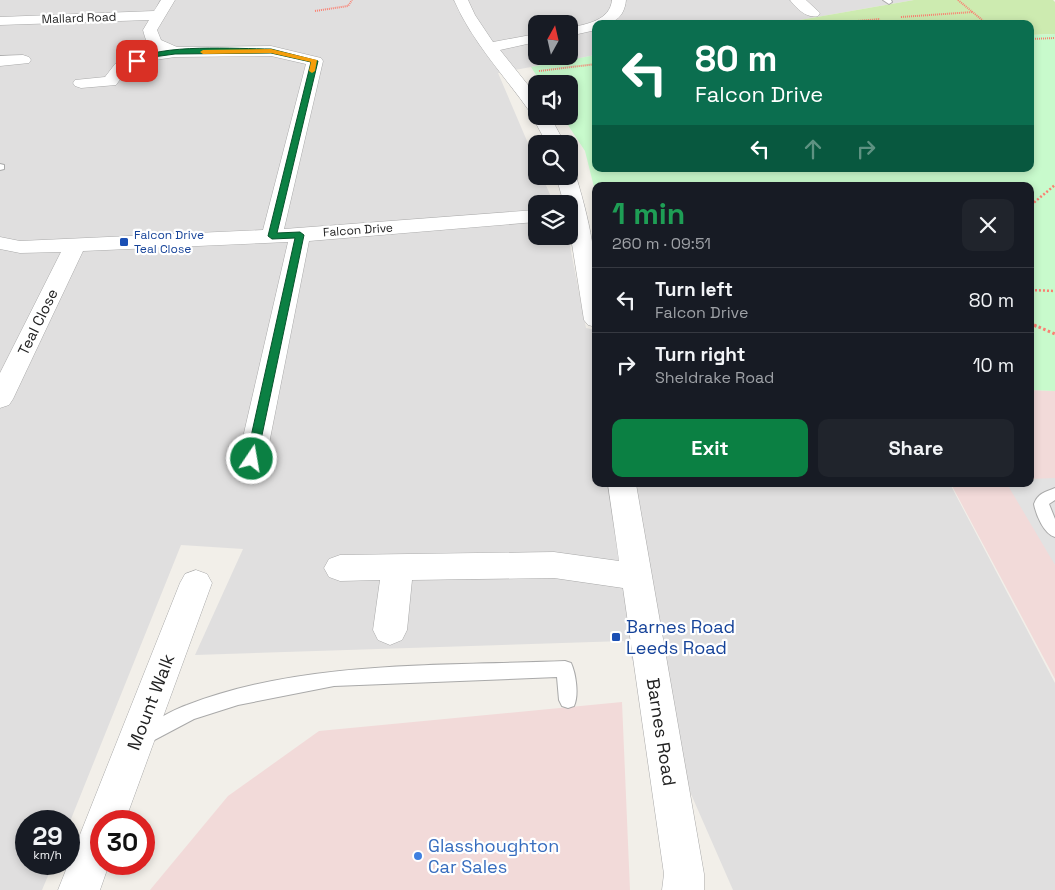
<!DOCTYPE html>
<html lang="en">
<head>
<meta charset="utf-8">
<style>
	body { margin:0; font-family:"Space Grotesk",sans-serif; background:#20242c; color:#f1f3f6; height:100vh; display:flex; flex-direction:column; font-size:19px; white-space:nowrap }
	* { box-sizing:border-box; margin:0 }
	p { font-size:16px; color:#9ea1a6 }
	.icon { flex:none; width:28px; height:28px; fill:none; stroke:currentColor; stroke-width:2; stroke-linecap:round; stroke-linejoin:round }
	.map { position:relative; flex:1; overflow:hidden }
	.side { position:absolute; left:592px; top:182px; width:442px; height:305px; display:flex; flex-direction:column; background:#171b24; border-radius:10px; box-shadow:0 2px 8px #0003 }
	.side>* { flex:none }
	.guide { position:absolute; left:592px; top:20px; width:442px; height:152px; border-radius:10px; box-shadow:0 2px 8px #0003; background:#0b6e4f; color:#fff; overflow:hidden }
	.needle { width:32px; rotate:8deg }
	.fabs { position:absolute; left:528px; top:15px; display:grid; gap:10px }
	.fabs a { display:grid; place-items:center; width:50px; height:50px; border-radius:10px; background:#171b24; box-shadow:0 2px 8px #0003; font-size:25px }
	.speed { position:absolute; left:15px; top:810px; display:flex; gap:10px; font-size:25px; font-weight:700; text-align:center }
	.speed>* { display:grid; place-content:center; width:65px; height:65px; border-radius:50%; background:#171b24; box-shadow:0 2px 8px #0003; line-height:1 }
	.speed small { font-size:12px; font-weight:400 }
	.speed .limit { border:8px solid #d22; background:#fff; color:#111 }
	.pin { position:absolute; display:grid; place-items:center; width:42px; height:42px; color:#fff; margin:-21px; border-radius:10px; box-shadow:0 2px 8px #0006 }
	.me { position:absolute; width:55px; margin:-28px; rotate:12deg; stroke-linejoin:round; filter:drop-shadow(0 0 4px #0008) }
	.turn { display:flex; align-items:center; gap:18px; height:105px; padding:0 20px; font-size:22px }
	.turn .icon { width:65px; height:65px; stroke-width:2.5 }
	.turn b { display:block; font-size:35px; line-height:42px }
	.lanes { display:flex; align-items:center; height:48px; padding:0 20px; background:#0003; justify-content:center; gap:25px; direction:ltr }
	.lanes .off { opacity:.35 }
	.round { display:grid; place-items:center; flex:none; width:52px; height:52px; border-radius:10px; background:#20242c }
	.overview { display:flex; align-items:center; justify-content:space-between; height:85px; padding:0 20px }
	h1 { font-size:30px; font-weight:800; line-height:38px; color:#1e9e55 }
	.action { display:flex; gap:10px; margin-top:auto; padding:10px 20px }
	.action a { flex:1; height:58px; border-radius:10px; background:#0b8043; color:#fff; font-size:20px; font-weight:800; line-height:58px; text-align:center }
	.action a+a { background:#20242c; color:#f1f3f6 }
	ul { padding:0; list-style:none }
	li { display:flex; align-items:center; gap:15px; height:65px; padding:0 20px; border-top:1px solid #363941 }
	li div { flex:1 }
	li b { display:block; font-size:19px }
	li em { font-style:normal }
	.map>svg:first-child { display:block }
	.residential { fill:#e0dfdf; fill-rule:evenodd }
	.commercial { fill:#f2dad9 }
	.grass { fill:#cdebb0 }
	.park { fill:#c8facc }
	.parking { fill:#e2e2e2 }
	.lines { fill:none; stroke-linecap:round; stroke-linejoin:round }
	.lane-casing { stroke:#a9a9a9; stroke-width:2 }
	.street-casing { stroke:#a9a9a9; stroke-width:1 }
	.path-far2 { stroke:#fa8072; stroke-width:2; stroke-dasharray:1 1; stroke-linecap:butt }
	.path-far1 { stroke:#fa8072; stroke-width:2.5; stroke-dasharray:2 2; stroke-linecap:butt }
	.path { stroke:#fa8072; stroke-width:3; stroke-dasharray:2.5 2.5; stroke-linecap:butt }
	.lane { fill:#fff; fill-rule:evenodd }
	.street { fill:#fff; fill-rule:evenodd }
	.route { fill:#0b8043; stroke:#07532c }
	.slow { fill:#f59e0b }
	.transit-dot { fill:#1a4fb4; stroke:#fff; stroke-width:2 }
	.shop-dot { fill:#3f7fe0; stroke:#fff; stroke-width:2 }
	.labels { text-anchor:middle; stroke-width:4.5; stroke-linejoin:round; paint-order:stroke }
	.far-street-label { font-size:12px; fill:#222; stroke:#fff }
	.far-transit-label { font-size:12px; fill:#164399; stroke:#fff; text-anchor:start }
	.street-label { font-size:15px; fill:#222; stroke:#fff }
	.near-transit-label { font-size:18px; fill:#164399; stroke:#fff; text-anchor:start }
	.near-street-label { font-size:18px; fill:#222; stroke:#fff }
	.near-shop-label { font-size:18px; fill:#366cbe; stroke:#fff; text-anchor:start }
</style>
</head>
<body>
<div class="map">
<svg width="1055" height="890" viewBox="0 0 1055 890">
	<rect width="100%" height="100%" fill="#f2efe9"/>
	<path class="residential" d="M0,0h914l-137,24h-181v31l-98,18 38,89v14h6l12,28h-18v32h32l18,92 10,2v154h354l105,199v207h-322l-109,-249 -429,14 48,-106 -62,-4 -112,279v-3h-43v43h27l-11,26h-42zM536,24h33v32h-33z"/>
	<g class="commercial">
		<polygon points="1031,390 1055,391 1055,679 951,484 1031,484"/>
		<polygon points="622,702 630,890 150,890 228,796 319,731"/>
	</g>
	<polygon class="grass" points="914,0 1053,0 1055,2 1055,34 1031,35 1031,24 777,24"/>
	<polygon class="park" points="1055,34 1055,391 1031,390 1031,186 596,186 596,195 585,151 562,116 569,116 569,84 542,84 531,67 596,55 596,169 1031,169 1031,35"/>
	<polygon class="parking" points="1055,478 1055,565 1007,484 1031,484 1031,479"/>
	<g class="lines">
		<defs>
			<g id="lane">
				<polygon points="883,0 891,0 892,2 889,4"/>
				<polygon points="0,164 4,165 4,169 0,170"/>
				<path d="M1055,488v12l-6,4 6,15v18c-11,-3 -19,-22 -21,-33 4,-11 11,-12 21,-16z"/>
				<path d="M565,661l6,2c5,11 8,32 3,43l-6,2 -6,-2 -3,-6 -2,-23 -223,9 -96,19 -44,14 -51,27 -6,-3 -3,-6 3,-6c16,-9 33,-20 50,-26 115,-45 256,-39 378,-44z"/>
			</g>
			<g id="street">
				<path d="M161,0h14l-18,30 4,10 16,7 94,-1 50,12 2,3 -39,168 252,-19v12l-227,19 -43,218 -4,7 -10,3 -10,-3 -4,-7 50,-217 -205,9 -70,148 -4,6 -9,3v-35l61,-121 -41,1 -20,-4v-12l20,4 243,-11 43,-166 -35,-8 -96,1 -20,3 -28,10 -11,15 -35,3 -6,-2 -2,-3 2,-3 30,-3 10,-13 43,-14c-11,-4 -12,-9 -15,-20l6,-10 -149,5v-8l154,-6z"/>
				<path d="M454,0h14l7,15 18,27 43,-8v8l-36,8 36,45v21h14l15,28h-18l-15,-28 3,-3 -5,-1c-26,-37 -58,-70 -76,-112z"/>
				<path d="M612,0h14c-2,19 -13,24 -30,24v6l-27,6v-8c17,-4 41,-7 43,-28z"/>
				<path d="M790,0h16l14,13 -2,3c-11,3 -22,-8 -28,-16z"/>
				<polygon points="23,55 29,57 31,60 29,63 0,66 0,56"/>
				<path d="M569,171l4,1 3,4c16,53 24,96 20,151l-8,-2 -4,-5 -15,-95v-21h-5l-8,-28h13z"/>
				<polygon points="608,484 636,484 704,874 704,890 662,890 664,874 623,588 554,578 412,580 407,630 402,640 390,645 378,640 373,630 380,580 340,581 329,577 324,568 329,559 340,555 554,552 619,561"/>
				<polygon points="196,570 207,574 212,583 125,821 101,821 101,864 109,864 100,890 58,890 180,583 185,574"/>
			</g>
		</defs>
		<use href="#lane" class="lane-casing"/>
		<use href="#street" class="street-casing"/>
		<g class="path-far2">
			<polyline points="958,0 987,24"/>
			<polyline points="315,11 348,6 352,0"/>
			<polyline points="901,17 973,12"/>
			<polyline points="834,23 880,19"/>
			<polyline points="1031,39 1055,38"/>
			<polyline points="539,71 596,64"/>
		</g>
		<g class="path-far1">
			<polyline points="1031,205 1055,185"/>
			<polyline points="1031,290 1055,291"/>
			<polyline points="1031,324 1037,327"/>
		</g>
		<polyline class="path" points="1034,325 1055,334"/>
		<use href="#lane" class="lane"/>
		<use href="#street" class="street"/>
	</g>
	<path class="route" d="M271,49l47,12 -41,172 23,-1 4,3 -47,224 -5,4 -6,-4 49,-221 -23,1 -4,-3 43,-174 -40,-9 -96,1 -22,3 -16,6 -4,-2c26,-18 105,-12 138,-12z"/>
	<polygon class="slow" points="271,49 317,60 315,71 312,73 309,71 311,62 271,53 203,54 200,52 203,50"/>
	<g class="transit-dot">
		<rect x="119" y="237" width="10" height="10" rx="2.5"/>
		<rect x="611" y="632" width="10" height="10" rx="2.5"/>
	</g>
	<circle class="shop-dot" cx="418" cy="856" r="5"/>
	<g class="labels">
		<g class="far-street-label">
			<text transform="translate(79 18) rotate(-2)" y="4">Mallard Road</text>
			<text transform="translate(358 230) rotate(-4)" y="4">Falcon Drive</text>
		</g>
		<g class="far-transit-label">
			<text x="134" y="239">Falcon Drive<tspan x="134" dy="14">Teal Close</tspan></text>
		</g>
		<g class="street-label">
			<text transform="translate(38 322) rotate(-64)" y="5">Teal Close</text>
		</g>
		<g class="near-transit-label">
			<text x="626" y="633">Barnes Road<tspan x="626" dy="21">Leeds Road</tspan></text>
		</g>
		<g class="near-street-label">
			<text transform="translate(151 702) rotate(-69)" y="6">Mount Walk</text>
			<text transform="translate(661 732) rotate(81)" y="6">Barnes Road</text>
		</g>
		<g class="near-shop-label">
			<text x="428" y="852">Glasshoughton<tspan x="428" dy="21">Car Sales</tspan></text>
		</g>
	</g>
</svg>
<div class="fabs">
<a><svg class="needle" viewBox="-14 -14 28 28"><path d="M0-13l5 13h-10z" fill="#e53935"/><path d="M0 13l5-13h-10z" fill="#9ea1a6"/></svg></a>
<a><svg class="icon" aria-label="sound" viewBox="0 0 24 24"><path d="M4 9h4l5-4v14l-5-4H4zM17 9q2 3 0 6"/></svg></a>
<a><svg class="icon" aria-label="search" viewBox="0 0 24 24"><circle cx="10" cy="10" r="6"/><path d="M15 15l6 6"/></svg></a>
<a><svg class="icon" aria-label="layers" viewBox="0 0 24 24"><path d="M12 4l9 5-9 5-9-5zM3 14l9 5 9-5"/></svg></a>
</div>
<div class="speed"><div>29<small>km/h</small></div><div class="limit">30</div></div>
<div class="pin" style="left:137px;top:61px;background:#d93025"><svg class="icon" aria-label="arrive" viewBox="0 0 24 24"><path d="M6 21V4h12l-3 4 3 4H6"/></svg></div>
<svg class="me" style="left:252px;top:459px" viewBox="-20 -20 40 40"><circle r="17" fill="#0b8043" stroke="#fff" stroke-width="3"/><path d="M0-11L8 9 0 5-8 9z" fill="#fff"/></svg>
<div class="guide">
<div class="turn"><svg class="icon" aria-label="left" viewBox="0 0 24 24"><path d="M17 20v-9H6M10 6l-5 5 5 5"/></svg><div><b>80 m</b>Falcon Drive</div></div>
<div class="lanes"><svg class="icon" aria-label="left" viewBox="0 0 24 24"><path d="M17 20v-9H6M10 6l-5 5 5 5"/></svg><svg class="icon off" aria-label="ahead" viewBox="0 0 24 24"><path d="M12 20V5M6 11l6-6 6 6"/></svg><svg class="icon off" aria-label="right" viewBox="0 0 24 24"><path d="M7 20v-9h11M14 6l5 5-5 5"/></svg></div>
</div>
<section class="side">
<div class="overview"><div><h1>1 min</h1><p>260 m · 09:51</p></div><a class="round"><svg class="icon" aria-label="close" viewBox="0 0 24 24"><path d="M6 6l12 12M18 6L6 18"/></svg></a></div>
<ul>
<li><svg class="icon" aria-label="left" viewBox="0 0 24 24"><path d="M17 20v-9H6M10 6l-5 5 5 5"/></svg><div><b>Turn left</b><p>Falcon Drive</p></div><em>80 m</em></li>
<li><svg class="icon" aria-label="right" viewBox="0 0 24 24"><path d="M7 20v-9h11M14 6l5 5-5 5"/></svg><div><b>Turn right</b><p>Sheldrake Road</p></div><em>10 m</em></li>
</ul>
<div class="action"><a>Exit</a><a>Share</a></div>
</section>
</div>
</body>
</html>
